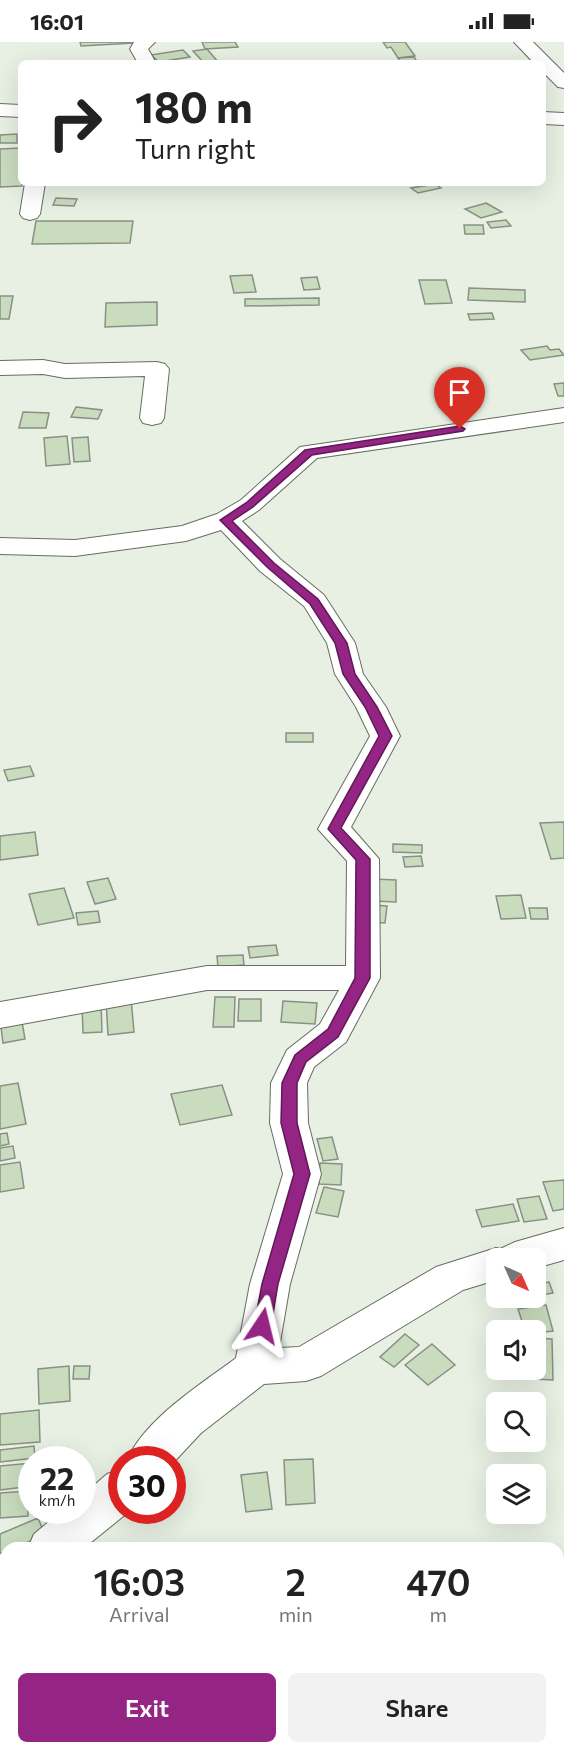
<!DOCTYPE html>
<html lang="en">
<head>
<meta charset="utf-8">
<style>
	body { margin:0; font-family:Commissioner,sans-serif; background:#f2f2f2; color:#222; height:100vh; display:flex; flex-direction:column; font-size:22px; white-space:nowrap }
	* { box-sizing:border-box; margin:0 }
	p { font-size:20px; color:#767676 }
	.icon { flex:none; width:33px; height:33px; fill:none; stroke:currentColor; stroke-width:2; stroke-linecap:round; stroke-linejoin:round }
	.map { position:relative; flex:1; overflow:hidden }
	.panel { position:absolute; left:0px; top:1500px; width:564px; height:212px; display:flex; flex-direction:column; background:#fff; border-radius:18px 18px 0 0; box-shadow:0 6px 24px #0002 }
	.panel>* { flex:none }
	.guide { position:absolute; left:18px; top:18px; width:528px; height:126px; border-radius:9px; box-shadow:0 6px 24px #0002; background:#fff; color:#222; overflow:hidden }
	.needle { width:39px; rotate:135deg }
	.tools { position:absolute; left:486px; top:1206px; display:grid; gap:12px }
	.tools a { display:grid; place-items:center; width:60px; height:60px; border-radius:9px; background:#fff; box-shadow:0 6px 24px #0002; font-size:30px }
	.speed { position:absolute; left:18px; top:1404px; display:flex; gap:12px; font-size:30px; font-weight:700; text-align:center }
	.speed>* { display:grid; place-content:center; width:78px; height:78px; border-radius:50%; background:#fff; box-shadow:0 6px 24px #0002; line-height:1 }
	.speed small { font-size:15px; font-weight:400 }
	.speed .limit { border:9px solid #d22; background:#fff; color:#111 }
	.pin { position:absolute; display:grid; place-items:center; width:51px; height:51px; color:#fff; margin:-62px -26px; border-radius:50% 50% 50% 0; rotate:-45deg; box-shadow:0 0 6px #0007 }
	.pin .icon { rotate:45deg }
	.me { position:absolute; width:66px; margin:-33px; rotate:10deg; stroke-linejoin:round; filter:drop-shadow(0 0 4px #0008) }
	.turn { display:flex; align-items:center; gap:21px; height:126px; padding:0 18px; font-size:27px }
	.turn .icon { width:78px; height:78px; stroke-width:2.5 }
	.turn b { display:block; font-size:42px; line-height:51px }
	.eta { display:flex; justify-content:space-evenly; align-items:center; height:102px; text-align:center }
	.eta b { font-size:36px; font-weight:600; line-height:42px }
	.button { display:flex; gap:12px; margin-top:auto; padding:12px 18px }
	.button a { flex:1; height:69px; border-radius:9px; background:#942585; color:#fff; font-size:24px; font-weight:600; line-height:69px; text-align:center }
	.button a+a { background:#f2f2f2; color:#222 }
	.status { display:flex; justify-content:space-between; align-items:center; height:42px; padding:0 30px; background:#fff; direction:ltr }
	.status svg { height:16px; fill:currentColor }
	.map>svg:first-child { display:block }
	.building { fill:#c9dcbe; stroke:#899085; stroke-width:1.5 }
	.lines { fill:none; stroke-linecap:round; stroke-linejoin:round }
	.minor-casing { stroke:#666d61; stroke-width:2 }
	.minor { fill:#fff; fill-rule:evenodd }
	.route { fill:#942585; stroke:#601856; stroke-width:1.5 }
</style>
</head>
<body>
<div class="status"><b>16:01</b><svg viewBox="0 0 49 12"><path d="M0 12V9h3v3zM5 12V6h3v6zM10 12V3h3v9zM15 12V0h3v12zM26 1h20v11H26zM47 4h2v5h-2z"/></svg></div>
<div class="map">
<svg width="564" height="1711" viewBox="0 0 564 1711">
	<rect width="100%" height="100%" fill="#e8f0e3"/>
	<g class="building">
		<polygon points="80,0 134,0 134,1 81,4"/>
		<polygon points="202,0 235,0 238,5 205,7"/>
		<polygon points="383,0 405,0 415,14 398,16 391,5 387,6"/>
		<polygon points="207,7 219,21 204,21 193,9"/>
		<polygon points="183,8 190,15 159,20 151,13"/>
		<polygon points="414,15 418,21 402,21 398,16"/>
		<polygon points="17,92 17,101 0,101 0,93"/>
		<polygon points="21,106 22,144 0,145 0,107"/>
		<polygon points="435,142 441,146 418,151 411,146"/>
		<polygon points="56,156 77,157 74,164 53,163"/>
		<polygon points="486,161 502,170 481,176 465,167"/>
		<polygon points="506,178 511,184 491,186 487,180"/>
		<polygon points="36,179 133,179 130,201 32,202"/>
		<polygon points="464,183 483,183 484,192 465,192"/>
		<polygon points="252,233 256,250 234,251 230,234"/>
		<polygon points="317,235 320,247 304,248 301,236"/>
		<polygon points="419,238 446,238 452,261 425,262"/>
		<polygon points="469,246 525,248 525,260 468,258"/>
		<polygon points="0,254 13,254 9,277 0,277"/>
		<polygon points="319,256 319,263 245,264 245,257"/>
		<polygon points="157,260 157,283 105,285 106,261"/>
		<polygon points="492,271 494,277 470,278 468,272"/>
		<polygon points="547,304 550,308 559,307 564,313 530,318 521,308"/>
		<polygon points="564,341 564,354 558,354 554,342"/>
		<polygon points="76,365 102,368 98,377 71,375"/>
		<polygon points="23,370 49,371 46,386 19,386"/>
		<polygon points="67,394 70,422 46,424 44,396"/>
		<polygon points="88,395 90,419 74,420 72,396"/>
		<rect x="286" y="691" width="27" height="9"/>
		<polygon points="30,724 34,734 8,739 4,728"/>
		<polygon points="564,780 564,816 551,817 540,781"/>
		<polygon points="35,790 38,813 0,818 0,794"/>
		<polygon points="393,802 422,803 422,811 393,810"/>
		<polygon points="421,814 423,824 405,825 403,815"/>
		<polygon points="108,836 116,857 95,862 87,840"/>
		<polygon points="374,837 396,838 396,860 373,859"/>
		<polygon points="64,846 74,876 38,883 29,852"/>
		<polygon points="521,853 526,876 501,877 496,854"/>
		<polygon points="373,863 387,864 385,881 371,880"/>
		<polygon points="529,866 547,866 548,877 531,877"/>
		<polygon points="98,869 100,880 78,883 76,871"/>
		<polygon points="276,903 278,913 250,916 248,905"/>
		<polygon points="243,913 244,923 218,925 217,914"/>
		<polygon points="215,955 235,955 234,985 213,985"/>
		<polygon points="131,956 134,990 108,993 106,958"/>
		<polygon points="239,957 261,957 261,979 238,979"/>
		<polygon points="283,959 317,961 315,982 281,980"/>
		<polygon points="101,961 102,990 83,991 82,962"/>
		<polygon points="21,974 25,997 3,1001 0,977"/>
		<polygon points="18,1041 26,1082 0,1087 0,1044"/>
		<polygon points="222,1043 232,1073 180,1083 171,1052"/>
		<polygon points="7,1091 9,1102 0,1104 0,1092"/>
		<polygon points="332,1095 338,1117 323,1119 317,1097"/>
		<polygon points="13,1104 15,1116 0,1119 0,1106"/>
		<polygon points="20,1120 24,1146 0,1150 0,1123"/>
		<polygon points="320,1121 342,1122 341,1143 319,1142"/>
		<polygon points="564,1138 564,1167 553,1169 543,1140"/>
		<polygon points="324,1145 344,1149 338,1175 316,1171"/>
		<polygon points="539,1154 547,1177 524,1180 517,1157"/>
		<polygon points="513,1162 519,1179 482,1185 476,1168"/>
		<polygon points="549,1240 553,1251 536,1254 536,1242"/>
		<polygon points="546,1263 553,1289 536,1291 536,1288 525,1288 518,1267"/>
		<polygon points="405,1292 419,1303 394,1325 380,1315"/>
		<polygon points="536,1296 552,1297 553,1338 513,1336 513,1328 536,1328"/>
		<polygon points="432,1302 455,1323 428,1343 405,1323"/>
		<polygon points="69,1324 70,1359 39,1362 38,1327"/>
		<polygon points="74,1324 90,1324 89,1337 73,1337"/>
		<polygon points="496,1364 496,1389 489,1366"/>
		<polygon points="39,1368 40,1400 0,1403 0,1372"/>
		<polygon points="34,1404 35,1416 0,1420 0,1408"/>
		<polygon points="313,1417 315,1461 286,1463 284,1418"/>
		<polygon points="32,1421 32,1444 0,1448 0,1424"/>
		<polygon points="267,1430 272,1467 246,1470 241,1433"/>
		<polygon points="28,1449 28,1474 0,1476 0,1451"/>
		<polygon points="38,1476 45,1493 14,1506 6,1506 6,1509 0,1512 0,1492"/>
		<rect x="0" y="1593" width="6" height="55"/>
		<rect x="6" y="1706" width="70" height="5"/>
	</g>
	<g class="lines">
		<defs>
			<g id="minor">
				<polygon points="134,0 155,0 148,7 156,21 138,21 130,7"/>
				<polygon points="514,0 533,0 564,31 564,46 558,45 543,30 543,21 534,21"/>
				<polygon points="0,62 21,63 21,75 0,74"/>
				<polygon points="543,70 564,71 564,83 543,82"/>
				<polygon points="25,141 45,141 40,172 37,176 30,178 23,176 20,172"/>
				<polygon points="43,318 65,322 157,320 165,322 169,327 164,376 161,381 152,383 143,381 140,376 145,334 65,336 43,332 0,333 0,319"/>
				<path d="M564,366v14l-247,36 -58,52 -17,11 38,38 44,36 31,48 8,31 23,33 14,29 -49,91 28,32 1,119 -34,64 -32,25 -7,16 1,40 13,51 -31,110 -11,64 20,-1 137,-80 60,-19 4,1 15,-7 49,-14v32l-28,8v-10h-40v22l-33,10 -142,86 -15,5 -42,3 -63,49 -29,31v-4h-45c19,-42 73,-75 109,-102l14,-74 33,-110 -13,-51 1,-40 16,-33 33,-26 19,-34h-132l-207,38v-26l207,-36h139l1,-105 -29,-32 52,-93 -14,-29 -21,-33 -8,-31 -23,-37 -44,-35 -39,-41 -35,11 -111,15 -75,-2v-16l75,2 107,-14 35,-12 24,-14 59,-53z"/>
				<polygon points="122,1427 122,1468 129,1468 126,1472 84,1506 28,1506 34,1492 63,1468 82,1468 82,1454 107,1432"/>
				<polygon points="6,1510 6,1553 0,1555 0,1512"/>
			</g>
		</defs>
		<use href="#minor" class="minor-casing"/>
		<use href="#minor" class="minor"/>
	</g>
	<polygon class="route" points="460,384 465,387 463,389 312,413 253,465 232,479 274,521 318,557 347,601 355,632 377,665 392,694 341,786 370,817 370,936 338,995 306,1020 297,1041 297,1081 310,1132 278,1242 271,1284 268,1289 262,1291 257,1289 254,1284 262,1242 294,1132 281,1081 282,1041 295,1013 328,987 355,936 356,818 328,787 379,694 365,665 343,632 335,601 310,562 267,525 220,478 246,461 305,408"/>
</svg>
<div class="tools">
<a><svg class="needle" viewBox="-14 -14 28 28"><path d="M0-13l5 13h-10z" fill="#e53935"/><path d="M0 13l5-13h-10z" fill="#767676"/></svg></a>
<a><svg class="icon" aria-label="sound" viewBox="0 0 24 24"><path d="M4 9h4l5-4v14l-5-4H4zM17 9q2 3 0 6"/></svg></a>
<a><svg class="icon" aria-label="search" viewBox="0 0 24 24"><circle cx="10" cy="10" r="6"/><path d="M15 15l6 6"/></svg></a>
<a><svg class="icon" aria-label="layers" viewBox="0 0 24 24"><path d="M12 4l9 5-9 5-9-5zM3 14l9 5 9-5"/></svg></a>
</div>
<div class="speed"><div>22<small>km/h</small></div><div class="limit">30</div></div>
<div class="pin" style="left:460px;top:387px;background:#d93025"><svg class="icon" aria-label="arrive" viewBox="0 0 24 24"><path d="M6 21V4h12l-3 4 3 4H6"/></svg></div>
<svg class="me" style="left:262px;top:1284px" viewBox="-20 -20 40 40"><path d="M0-17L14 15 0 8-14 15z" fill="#942585" stroke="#fff" stroke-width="4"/></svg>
<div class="guide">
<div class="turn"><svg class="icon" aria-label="right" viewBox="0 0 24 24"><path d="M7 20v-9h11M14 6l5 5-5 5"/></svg><div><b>180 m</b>Turn right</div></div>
</div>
<section class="panel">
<div class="eta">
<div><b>16:03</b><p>Arrival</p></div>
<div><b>2</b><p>min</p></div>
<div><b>470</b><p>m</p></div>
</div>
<div class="button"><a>Exit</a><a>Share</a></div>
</section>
</div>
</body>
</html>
